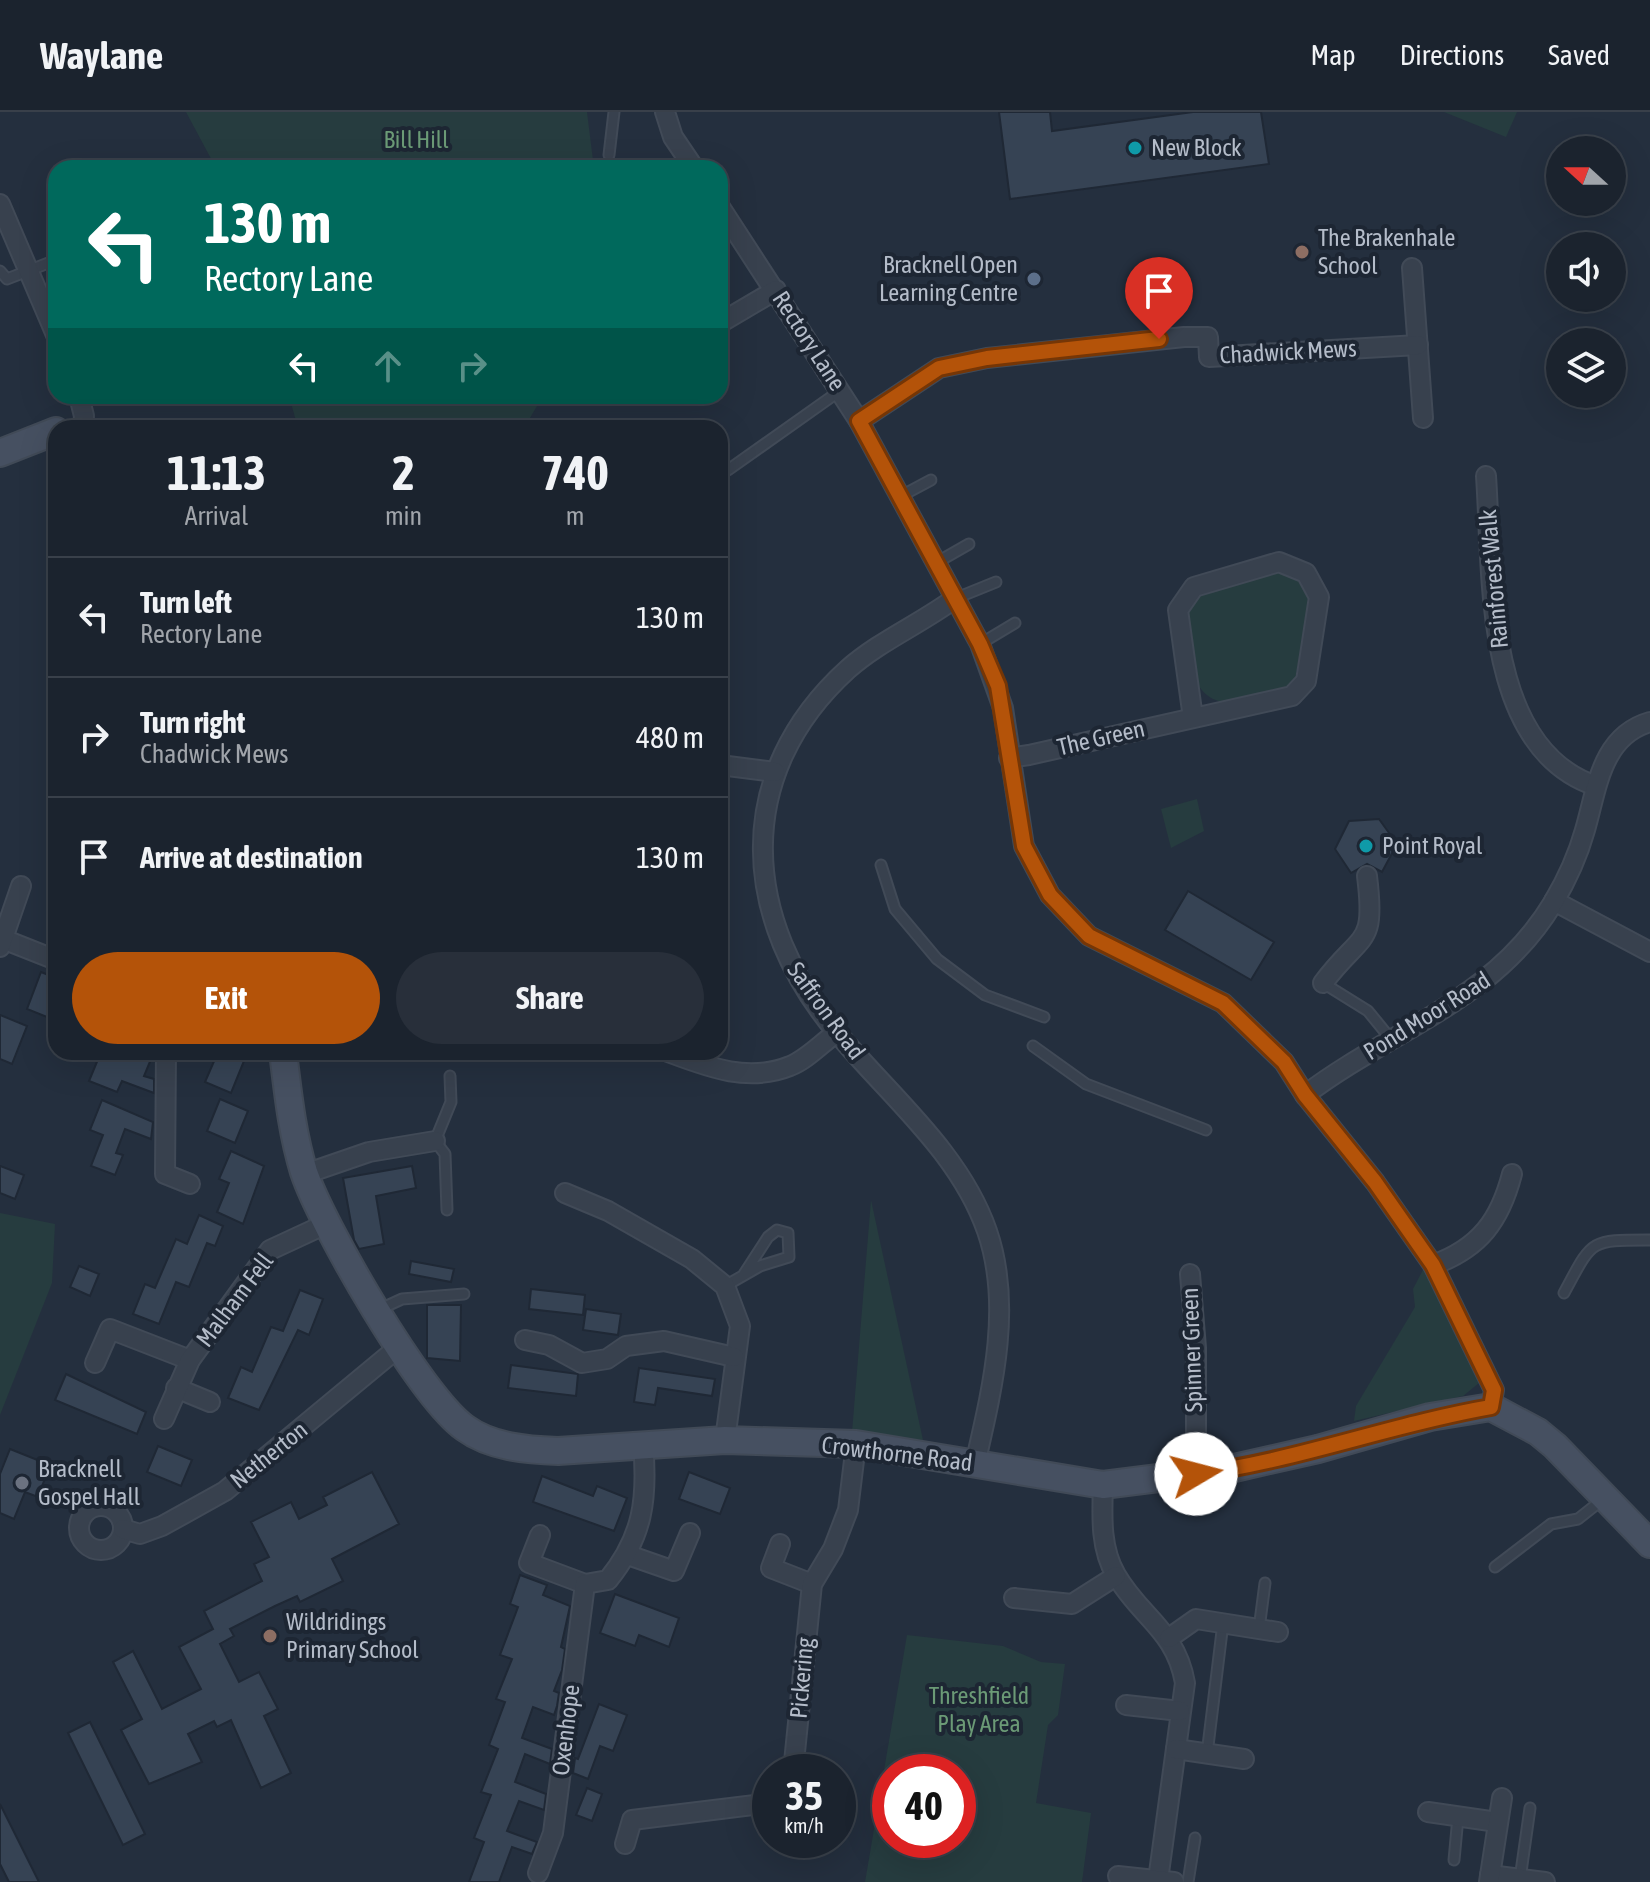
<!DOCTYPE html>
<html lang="en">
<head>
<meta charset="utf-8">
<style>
	body { margin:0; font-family:"Asap Condensed",sans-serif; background:#282f3a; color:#f1f3f6; height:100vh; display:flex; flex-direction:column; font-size:30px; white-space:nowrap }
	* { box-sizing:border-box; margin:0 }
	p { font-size:26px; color:#a0a4aa }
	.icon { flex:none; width:44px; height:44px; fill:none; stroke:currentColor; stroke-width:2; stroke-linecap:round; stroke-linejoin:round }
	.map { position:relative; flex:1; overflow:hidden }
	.details { position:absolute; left:48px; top:308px; width:680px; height:640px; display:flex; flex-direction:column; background:#1b232e; border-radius:24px; box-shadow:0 8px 32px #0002,0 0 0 2px #39404a }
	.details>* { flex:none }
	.banner { position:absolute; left:48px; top:48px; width:680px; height:244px; border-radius:24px; box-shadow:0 8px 32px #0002,0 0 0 2px #39404a; background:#00695c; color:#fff; overflow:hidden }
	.needle { width:52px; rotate:291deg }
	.fabs { position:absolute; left:1546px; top:24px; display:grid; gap:16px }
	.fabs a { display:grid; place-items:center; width:80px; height:80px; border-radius:50%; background:#1b232e; box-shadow:0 8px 32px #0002,0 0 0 2px #39404a; font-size:40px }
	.speed { position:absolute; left:752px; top:1642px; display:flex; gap:16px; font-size:40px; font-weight:700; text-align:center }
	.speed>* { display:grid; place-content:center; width:104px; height:104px; border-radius:50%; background:#1b232e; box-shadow:0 8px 32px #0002,0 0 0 2px #39404a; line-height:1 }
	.speed small { font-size:20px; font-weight:400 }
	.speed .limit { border:12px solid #d22; background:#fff; color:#111 }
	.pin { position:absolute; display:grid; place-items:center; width:68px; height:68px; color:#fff; margin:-82px -34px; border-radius:50% 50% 50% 0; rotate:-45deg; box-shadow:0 0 8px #0007 }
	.pin .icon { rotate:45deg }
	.me { position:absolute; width:88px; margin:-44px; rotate:82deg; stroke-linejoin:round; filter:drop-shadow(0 0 6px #0008) }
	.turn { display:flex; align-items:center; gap:28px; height:168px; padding:0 24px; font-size:36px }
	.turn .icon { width:104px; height:104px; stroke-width:2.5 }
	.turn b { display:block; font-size:56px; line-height:68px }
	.lanes { display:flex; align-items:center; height:76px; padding:0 24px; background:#0003; justify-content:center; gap:40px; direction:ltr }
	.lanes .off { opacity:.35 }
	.eta { display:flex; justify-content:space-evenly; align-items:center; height:136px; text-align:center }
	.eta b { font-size:48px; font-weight:700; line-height:56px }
	.button { display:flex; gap:16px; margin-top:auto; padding:16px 24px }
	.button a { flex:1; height:92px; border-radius:48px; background:#b45309; color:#fff; font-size:32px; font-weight:700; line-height:92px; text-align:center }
	.button a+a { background:#282f3a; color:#f1f3f6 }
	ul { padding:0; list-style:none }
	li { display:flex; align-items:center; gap:24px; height:120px; padding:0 24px; border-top:2px solid #39404a }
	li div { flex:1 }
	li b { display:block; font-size:30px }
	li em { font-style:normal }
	header { display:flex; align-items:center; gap:48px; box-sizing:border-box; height:112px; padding:0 40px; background:#1b232e; border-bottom:2px solid #39404a }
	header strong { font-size:38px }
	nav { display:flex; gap:44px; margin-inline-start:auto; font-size:28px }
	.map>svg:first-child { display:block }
	.green { fill:#263c3f; fill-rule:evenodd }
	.building { fill:#364354; stroke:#1f2835; stroke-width:2 }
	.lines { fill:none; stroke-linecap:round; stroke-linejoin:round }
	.lane-casing { stroke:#414a57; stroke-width:13 }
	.street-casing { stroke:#414a57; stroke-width:22 }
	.secondary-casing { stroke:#414a57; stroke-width:30 }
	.lane { stroke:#38414e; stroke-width:9 }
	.street { stroke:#38414e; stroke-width:18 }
	.secondary { stroke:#465061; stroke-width:26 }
	.route-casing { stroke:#753606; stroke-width:20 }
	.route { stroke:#b45309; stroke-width:14 }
	.culture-dot { fill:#0f9aa8; stroke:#1d2633; stroke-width:3 }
	.education-dot { fill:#8d6e63; stroke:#1d2633; stroke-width:3 }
	.service-dot { fill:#5c6f8a; stroke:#1d2633; stroke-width:3 }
	.worship-dot { fill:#6b7280; stroke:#1d2633; stroke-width:3 }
	.labels { text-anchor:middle; stroke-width:8; stroke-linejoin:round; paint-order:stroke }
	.park-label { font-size:24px; fill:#6b9a76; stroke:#1d2633 }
	.poi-label { font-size:24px; fill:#b4bcc9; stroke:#1d2633; text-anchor:start }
	.street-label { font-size:24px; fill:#b4bcc9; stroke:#1d2633 }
</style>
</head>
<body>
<header>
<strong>Waylane</strong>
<nav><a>Map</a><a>Directions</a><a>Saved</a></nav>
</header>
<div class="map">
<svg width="1650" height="1770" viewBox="0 0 1650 1770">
	<rect width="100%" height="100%" fill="#242f3e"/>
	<g class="green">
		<polygon points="186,0 587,0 594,56 216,56"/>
		<polygon points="1444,0 1517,0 1506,25"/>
		<polygon points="289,284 543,284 524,316 298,316"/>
		<path d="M1273,454l30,9 8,18 -16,88 -7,6 -65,15c-41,-7 -34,-68 -37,-100l5,-8z"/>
		<polygon points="1197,687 1204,719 1171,736 1161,697"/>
		<polygon points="871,1088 923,1328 852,1320"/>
		<polygon points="0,1101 55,1112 52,1171 0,1303"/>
		<polygon points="1425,1154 1479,1271 1463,1284 1354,1309 1356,1294 1415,1195 1413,1177"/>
		<path d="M907,1523l96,11 38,16 24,2 -7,51 -10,10 -12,78 55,10 -9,69h-217zM890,1660h68v68h-68z"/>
	</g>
	<g class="building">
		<polygon points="999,0 1050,0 1052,19 1193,0 1261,0 1269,52 1010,87"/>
		<polygon points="1379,707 1397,732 1382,760 1367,752 1351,761 1335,737 1349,709"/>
		<polygon points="1188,779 1274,830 1251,868 1165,818"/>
		<polygon points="41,860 56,866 56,896 52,907 27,897"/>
		<polygon points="0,903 27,914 12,952 0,947"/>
		<polygon points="101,940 154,940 144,964 154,967 154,981 122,969 117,980 89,969"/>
		<polygon points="218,940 244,949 231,981 205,970"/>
		<polygon points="220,987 248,999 235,1031 207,1019"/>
		<polygon points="102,988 153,1010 151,1027 125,1017 116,1041 123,1043 115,1063 91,1054 103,1023 90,1018"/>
		<polygon points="231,1039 264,1054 243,1112 217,1100 229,1071 219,1067"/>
		<polygon points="0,1054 24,1063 15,1087 0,1081"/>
		<polygon points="412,1054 416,1076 376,1084 384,1132 359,1137 354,1128 343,1066"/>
		<polygon points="199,1103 223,1114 215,1134 207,1131 189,1175 176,1170 159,1212 133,1202 145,1172 155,1176 176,1127 187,1132"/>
		<polygon points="411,1149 454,1157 451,1170 409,1162"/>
		<polygon points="79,1154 99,1162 90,1184 70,1175"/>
		<polygon points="531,1177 585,1183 583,1203 529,1197"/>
		<polygon points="300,1178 323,1187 309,1223 298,1218 259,1298 228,1286 241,1255 252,1260 271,1215 283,1219"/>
		<polygon points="427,1193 461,1193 460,1249 427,1246"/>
		<polygon points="586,1197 621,1202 618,1223 583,1218"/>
		<polygon points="511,1253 578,1262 576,1284 508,1276"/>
		<polygon points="639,1256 715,1267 712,1284 658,1276 655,1293 634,1290"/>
		<polygon points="66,1262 146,1300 137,1322 55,1288"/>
		<polygon points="158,1334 192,1348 181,1374 147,1360"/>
		<polygon points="10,1337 50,1353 38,1385 25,1380 14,1407 0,1401 0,1362"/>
		<polygon points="372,1360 399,1412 332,1447 343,1469 300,1490 297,1484 275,1494 230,1517 234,1524 220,1532 239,1570 259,1560 278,1597 264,1604 291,1661 261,1676 231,1608 217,1615 214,1609 188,1622 202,1650 149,1672 121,1618 142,1607 113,1550 133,1539 162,1597 201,1577 179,1535 213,1517 204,1499 262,1469 254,1452 269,1445 251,1410 291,1390 299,1407 327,1393 323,1385"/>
		<polygon points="689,1360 730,1376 720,1402 679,1387"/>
		<polygon points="542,1364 593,1384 597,1374 627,1386 614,1419 533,1390"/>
		<polygon points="520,1463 547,1473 543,1483 570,1494 561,1535 565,1537 562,1558 554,1579 559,1581 557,1594 554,1603 533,1595 522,1626 552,1637 550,1652 525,1642 515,1670 546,1682 544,1698 519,1689 507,1719 537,1730 532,1742 512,1735 499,1770 469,1770 484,1730 474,1726 491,1683 481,1680 498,1637 489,1633 505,1590 496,1587 512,1547 500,1543 518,1495 510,1492"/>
		<polygon points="615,1482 679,1506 669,1535 639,1523 635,1534 600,1521"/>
		<polygon points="599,1592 627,1603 613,1639 600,1634 588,1667 573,1661 575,1646 578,1647"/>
		<polygon points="90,1610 145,1722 123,1733 68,1621"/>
		<polygon points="587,1676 602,1682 592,1709 576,1703"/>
		<polygon points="0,1692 39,1770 9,1770 0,1752"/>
	</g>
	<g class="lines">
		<defs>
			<g id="lane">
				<polyline points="609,43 614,0"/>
				<polyline points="181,53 182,56"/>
				<polyline points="0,159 7,167 56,148"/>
				<polyline points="728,358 841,278"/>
				<polyline points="901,384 931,368"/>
				<polyline points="934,452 969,432"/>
				<polyline points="954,487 996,470"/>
				<polyline points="980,532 1015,511"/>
				<polyline points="881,753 895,797 937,847 985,883 1044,905"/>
				<polyline points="1323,871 1368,899 1390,926"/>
				<polyline points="1033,934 1086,972 1206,1018"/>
				<polyline points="447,1098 445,1042 435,1029 451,990 450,964"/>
				<polyline points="725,1174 760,1154 789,1145 788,1121 777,1118 768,1125 744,1162"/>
				<path d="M1564,1181c29,-54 25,-53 86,-53"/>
				<polyline points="378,1198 402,1187 464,1182"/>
				<polyline points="1495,1455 1551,1412 1578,1407 1602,1388"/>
				<polyline points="1259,1517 1265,1471"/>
				<polyline points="1207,1642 1223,1511"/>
				<polyline points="1454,1748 1458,1705"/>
				<polyline points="1520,1767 1530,1696"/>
				<polyline points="1188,1770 1195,1726"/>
			</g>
			<g id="street">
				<polyline points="665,0 673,25 694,56"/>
				<polyline points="0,92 56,223"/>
				<polyline points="720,95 859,309 980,532 1003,596 1024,734 1050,783 1089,824 1223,891 1284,950 1305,983 1375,1070 1433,1153 1494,1278 1491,1295"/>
				<polyline points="1412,156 1423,306"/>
				<polyline points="720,211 776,178"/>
				<polyline points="79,284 84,304 83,316"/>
				<polyline points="859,309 939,256 987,246 1184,225 1208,225 1209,245 1418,233"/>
				<path d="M1486,364c7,97 -4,272 110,310"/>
				<path d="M954,487c-34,25 -74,42 -106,70 -117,106 -107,251 -9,366 52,62 121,118 148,196 26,75 5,159 -12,233"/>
				<polyline points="1009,646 1029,643 1292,584 1306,569 1319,485 1306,461 1279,450 1194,475 1178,498 1193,606"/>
				<polyline points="720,653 775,660"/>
				<polyline points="1554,789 1650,840"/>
				<polyline points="3,827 56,848"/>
				<polyline points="0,835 21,774"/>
				<path d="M1323,871c39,-52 53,-35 44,-107"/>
				<polyline points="166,940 165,1062 190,1072"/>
				<path d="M668,940c40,15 80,31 122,14 16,-6 32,-23 46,-33"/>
				<path d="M1305,983c87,-66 189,-94 248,-192 13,-22 25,-48 32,-73 12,-41 16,-94 65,-108"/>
				<polyline points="305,1062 369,1040 435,1029"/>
				<polyline points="565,1081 608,1099 692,1147 725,1174 740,1214 725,1328"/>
				<path d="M1433,1153c47,-17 67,-45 79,-91"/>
				<polyline points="1190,1162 1196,1236 1196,1362"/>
				<polyline points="525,1228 549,1233 582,1251 607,1247 626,1234 664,1229 734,1245"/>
				<polyline points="95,1251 110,1217 190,1248"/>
				<polyline points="176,1276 210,1290"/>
				<polyline points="164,1307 190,1248 270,1138 326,1112"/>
				<path d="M1103,1373c-1,30 -3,63 13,90 24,42 60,55 69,108l-27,197"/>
				<circle cx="101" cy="1416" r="22"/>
				<polyline points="123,1417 140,1422 162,1414 225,1379 400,1234"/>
				<polyline points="540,1423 529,1451 585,1472"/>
				<polyline points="780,1432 771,1456 812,1472"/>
				<polyline points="628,1443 674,1459 690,1421"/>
				<polyline points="1014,1486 1072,1492 1116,1464"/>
				<polyline points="1169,1526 1196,1507 1278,1520"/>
				<polyline points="1126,1593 1180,1599"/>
				<polyline points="1176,1637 1244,1647"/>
				<polyline points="793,1660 812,1472 833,1437 848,1398 856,1332"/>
				<polyline points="1428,1700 1497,1710"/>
				<polyline points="798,1728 806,1731"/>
				<polyline points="625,1732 632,1708 770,1691"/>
				<path d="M538,1761l15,-40 32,-249 23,-4c35,-43 40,-81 35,-136"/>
				<polyline points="1490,1763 1545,1770"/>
				<polyline points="1118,1764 1174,1770"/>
				<polyline points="1489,1770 1502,1686"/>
			</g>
			<g id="secondary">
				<polyline points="0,341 56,319"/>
				<path d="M283,940c5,41 9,81 21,120 18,54 117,225 161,256 26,19 62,22 93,23l167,-11 131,4 247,41 127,-16 88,-20 112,-32 61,-10 47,25 17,14 95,98"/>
			</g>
		</defs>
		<use href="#lane" class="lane-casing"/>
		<use href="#street" class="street-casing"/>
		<use href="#secondary" class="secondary-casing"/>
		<use href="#lane" class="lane"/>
		<use href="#street" class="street"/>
		<use href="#secondary" class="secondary"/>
	</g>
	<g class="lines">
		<defs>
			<path id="route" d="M1159,227l-172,19 -48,10 -80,53 121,223 18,42 26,160 26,49 39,41 134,67 61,59 21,33 70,87 58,83 61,125 -3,17c-99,17 -195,54 -295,67"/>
		</defs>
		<use href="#route" class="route-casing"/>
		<use href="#route" class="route"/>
	</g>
	<g class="culture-dot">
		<circle cx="1135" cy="36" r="8"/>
		<circle cx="1366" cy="734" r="8"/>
	</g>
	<g class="education-dot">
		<circle cx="1302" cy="140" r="8"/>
		<circle cx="270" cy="1524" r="8"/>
	</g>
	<circle class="service-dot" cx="1034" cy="167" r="8"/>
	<circle class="worship-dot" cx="22" cy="1371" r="8"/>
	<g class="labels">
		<g class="park-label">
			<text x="416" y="36">Bill Hill</text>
			<text x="979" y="1592">Threshfield<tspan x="979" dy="28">Play Area</tspan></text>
		</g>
		<g class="poi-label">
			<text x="1151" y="44">New Block</text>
			<text x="1318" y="134">The Brakenhale<tspan x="1318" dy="28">School</tspan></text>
			<text x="1018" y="161" text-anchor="end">Bracknell Open<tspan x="1018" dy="28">Learning Centre</tspan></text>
			<text x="1382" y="742">Point Royal</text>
			<text x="38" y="1365">Bracknell<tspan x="38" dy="28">Gospel Hall</tspan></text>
			<text x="286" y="1518">Wildridings<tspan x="286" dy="28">Primary School</tspan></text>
		</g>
		<g class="street-label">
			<text transform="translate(809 229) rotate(57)" y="8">Rectory Lane</text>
			<text transform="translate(1288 240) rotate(-3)" y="8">Chadwick Mews</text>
			<text transform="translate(1494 467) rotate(-95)" y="8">Rainforest Walk</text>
			<text transform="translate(1101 626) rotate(-13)" y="8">The Green</text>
			<text transform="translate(826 899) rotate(54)" y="8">Saffron Road</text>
			<text transform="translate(1427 904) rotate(-32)" y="8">Pond Moor Road</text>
			<text transform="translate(235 1188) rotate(-53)" y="8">Malham Fell</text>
			<text transform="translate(1192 1238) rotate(-92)" y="8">Spinner Green</text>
			<text transform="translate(897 1342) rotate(7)" y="8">Crowthorne Road</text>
			<text transform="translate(269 1343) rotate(-39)" y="8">Netherton</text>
			<text transform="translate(802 1566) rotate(-85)" y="8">Pickering</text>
			<text transform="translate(566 1618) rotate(-83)" y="8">Oxenhope</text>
		</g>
	</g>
</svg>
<div class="fabs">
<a><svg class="needle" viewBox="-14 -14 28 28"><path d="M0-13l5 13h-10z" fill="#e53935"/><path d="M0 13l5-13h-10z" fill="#a0a4aa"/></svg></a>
<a><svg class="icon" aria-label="sound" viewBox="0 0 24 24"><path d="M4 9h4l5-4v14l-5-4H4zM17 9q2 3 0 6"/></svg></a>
<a><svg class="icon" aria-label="layers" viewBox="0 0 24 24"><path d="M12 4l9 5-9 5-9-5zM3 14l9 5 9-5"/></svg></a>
</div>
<div class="speed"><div>35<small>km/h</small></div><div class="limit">40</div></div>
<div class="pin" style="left:1159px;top:227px;background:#d93025"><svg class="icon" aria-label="arrive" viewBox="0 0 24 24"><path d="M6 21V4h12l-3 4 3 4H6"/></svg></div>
<svg class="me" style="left:1196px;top:1362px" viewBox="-20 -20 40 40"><circle r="19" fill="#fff"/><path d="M0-13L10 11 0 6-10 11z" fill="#b45309"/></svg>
<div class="banner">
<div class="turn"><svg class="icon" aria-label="left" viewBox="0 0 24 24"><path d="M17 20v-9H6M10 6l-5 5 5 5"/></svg><div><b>130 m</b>Rectory Lane</div></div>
<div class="lanes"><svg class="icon" aria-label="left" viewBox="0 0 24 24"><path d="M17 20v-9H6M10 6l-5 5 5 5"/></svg><svg class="icon off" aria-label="ahead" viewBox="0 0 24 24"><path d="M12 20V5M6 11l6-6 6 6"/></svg><svg class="icon off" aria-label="right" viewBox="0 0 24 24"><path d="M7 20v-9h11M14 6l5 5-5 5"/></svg></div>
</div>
<section class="details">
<div class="eta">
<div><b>11:13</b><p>Arrival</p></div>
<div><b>2</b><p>min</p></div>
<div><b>740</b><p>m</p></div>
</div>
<ul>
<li><svg class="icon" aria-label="left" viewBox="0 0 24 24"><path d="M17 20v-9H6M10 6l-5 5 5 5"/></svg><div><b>Turn left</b><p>Rectory Lane</p></div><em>130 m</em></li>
<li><svg class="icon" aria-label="right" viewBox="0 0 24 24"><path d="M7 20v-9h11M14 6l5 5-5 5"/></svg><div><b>Turn right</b><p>Chadwick Mews</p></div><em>480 m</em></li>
<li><svg class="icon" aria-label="arrive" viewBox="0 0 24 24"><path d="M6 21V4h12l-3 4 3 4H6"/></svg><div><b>Arrive at destination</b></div><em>130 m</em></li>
</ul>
<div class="button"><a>Exit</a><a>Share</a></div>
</section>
</div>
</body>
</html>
